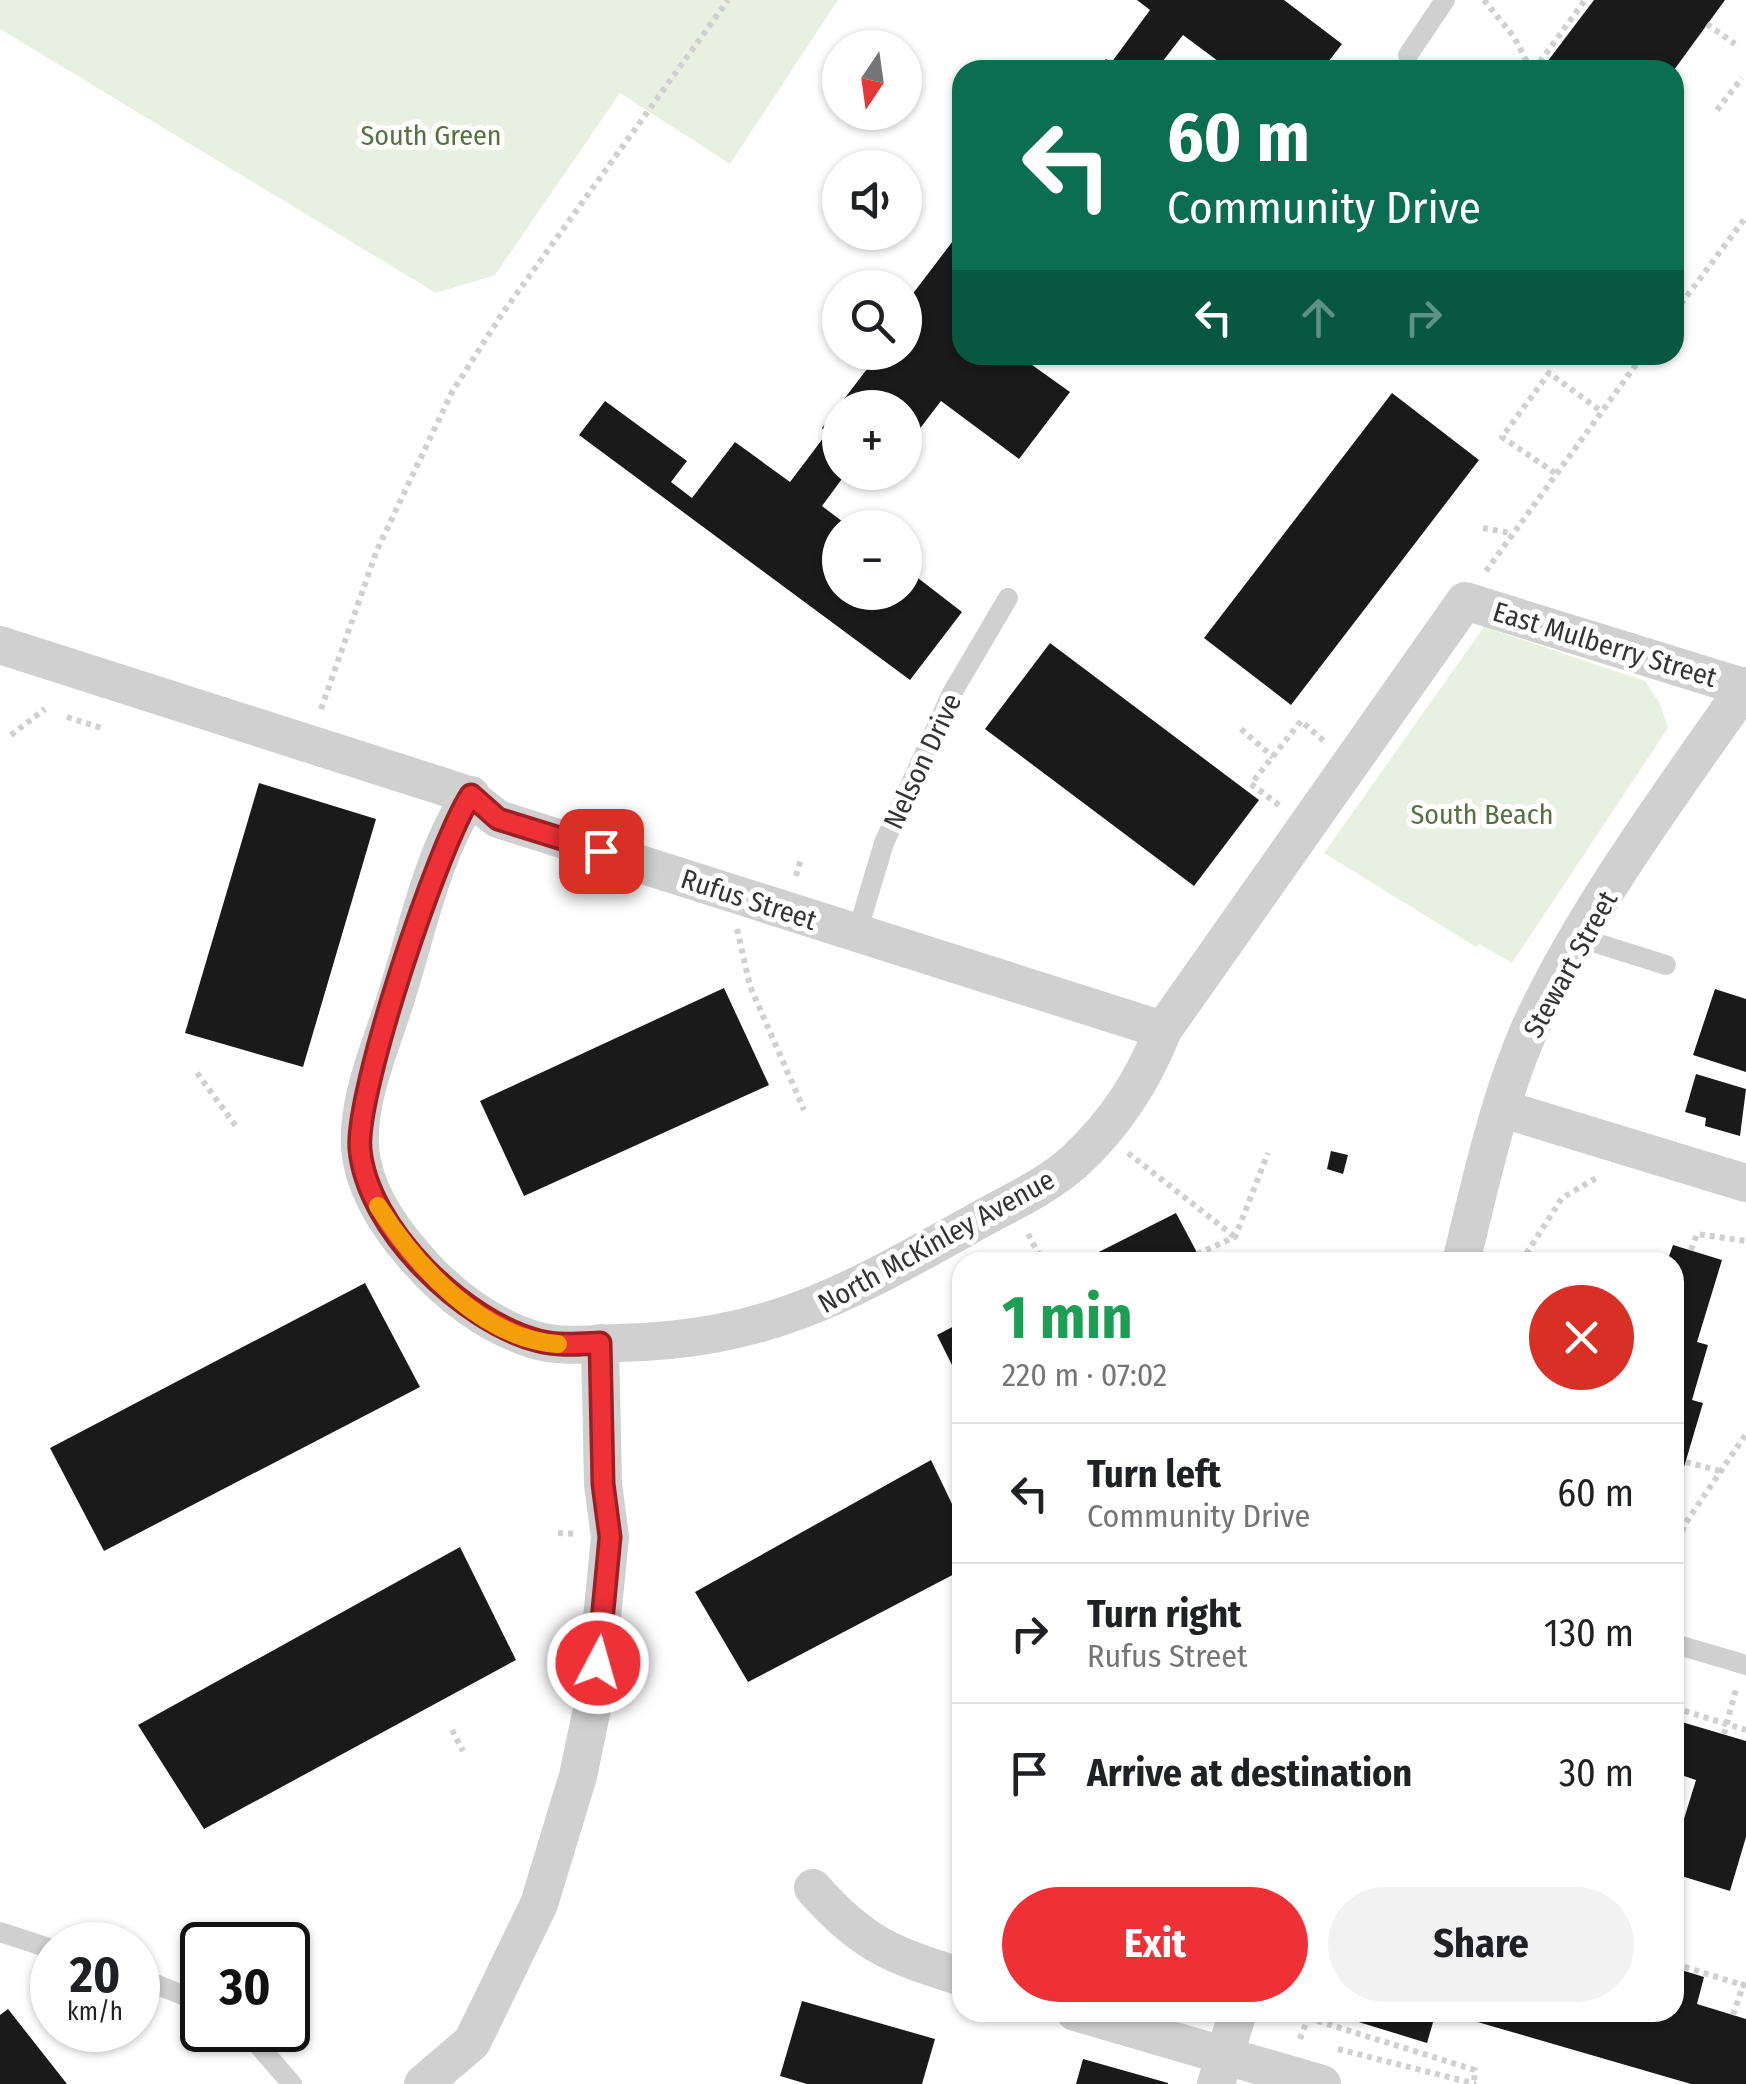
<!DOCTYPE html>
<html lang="en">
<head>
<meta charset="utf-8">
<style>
	body { margin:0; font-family:"Fira Sans Condensed",sans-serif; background:#f2f2f2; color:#202124; height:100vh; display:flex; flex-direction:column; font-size:38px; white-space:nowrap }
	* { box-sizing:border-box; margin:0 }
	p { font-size:32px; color:#757577 }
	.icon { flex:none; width:55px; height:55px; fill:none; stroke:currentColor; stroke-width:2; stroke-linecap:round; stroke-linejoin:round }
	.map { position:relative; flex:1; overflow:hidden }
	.panel { position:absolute; left:952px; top:1252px; width:732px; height:770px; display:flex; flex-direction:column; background:#fff; border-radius:30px; box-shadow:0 2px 8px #0004 }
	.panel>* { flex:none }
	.guide { position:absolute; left:952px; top:60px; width:732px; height:305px; border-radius:30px; box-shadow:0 2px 8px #0004; background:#0b6e4f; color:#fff; overflow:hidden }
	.needle { width:65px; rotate:193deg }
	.buttons { position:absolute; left:822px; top:30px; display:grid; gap:20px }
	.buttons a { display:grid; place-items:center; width:100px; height:100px; border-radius:50%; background:#fff; box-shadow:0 2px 8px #0004; font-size:50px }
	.speed { position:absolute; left:30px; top:1922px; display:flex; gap:20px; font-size:50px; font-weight:700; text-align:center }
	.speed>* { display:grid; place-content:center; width:130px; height:130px; border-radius:50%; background:#fff; box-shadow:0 2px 8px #0004; line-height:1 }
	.speed small { font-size:25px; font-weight:400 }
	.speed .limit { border:5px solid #111; border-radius:15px; background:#fff; color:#111 }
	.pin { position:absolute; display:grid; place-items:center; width:85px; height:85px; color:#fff; margin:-42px; border-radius:20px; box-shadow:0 5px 15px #0006 }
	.me { position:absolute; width:110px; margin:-55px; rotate:6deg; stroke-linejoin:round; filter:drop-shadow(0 0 8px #0008) }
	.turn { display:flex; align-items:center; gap:35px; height:210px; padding:0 50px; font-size:45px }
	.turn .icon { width:130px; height:130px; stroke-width:2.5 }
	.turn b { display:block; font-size:70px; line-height:85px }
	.lanes { display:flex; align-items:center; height:95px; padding:0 50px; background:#0003; justify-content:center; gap:50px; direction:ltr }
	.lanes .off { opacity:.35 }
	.round { display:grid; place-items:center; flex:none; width:105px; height:105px; border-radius:52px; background:#f2f2f2 }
	.summary { display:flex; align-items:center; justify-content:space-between; height:170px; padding:0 50px }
	h1 { font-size:60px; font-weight:700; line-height:75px; color:#1e9e55 }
	.primary-button { display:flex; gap:20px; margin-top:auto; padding:20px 50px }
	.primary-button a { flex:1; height:115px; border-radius:60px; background:#ee3137; color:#fff; font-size:40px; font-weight:700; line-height:115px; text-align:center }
	.primary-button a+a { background:#f2f2f2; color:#202124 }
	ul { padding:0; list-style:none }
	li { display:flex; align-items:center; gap:30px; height:140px; padding:0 50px; border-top:2px solid #e0e0e0 }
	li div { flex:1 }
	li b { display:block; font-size:38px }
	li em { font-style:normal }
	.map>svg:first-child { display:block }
	.green { fill:#e8f0e1 }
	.building { fill:#1a1a1a }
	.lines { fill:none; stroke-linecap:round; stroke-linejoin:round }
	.path { stroke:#d0d0d0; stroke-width:6; stroke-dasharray:5 5; stroke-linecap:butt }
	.lane { stroke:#d0d0d0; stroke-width:20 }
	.street { stroke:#d0d0d0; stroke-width:38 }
	.route-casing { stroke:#9b2024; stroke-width:25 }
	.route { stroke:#ee3137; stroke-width:18 }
	.slow { stroke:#f59e0b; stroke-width:18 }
	.labels { text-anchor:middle; stroke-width:10; stroke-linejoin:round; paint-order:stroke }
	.park-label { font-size:28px; fill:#54723d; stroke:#fff }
	.street-label { font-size:28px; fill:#333; stroke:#fff }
</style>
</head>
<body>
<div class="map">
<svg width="1746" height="2084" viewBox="0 0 1746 2084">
	<rect width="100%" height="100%" fill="#fff"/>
	<g class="green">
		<polygon points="0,0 838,0 730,164 620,93 495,275 436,293 0,29"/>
		<polygon points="1484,627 1645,681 1660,704 1668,728 1512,963 1479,944 1476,947 1324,853"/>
	</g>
	<g class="building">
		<polygon points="1137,0 1284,0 1342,44 1322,70 1230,70 1183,35 1156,70 1097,70 1106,59 1111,63 1150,10"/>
		<polygon points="1594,0 1725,0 1674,70 1549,70 1544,66"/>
		<polygon points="962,229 962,355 1018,355 1070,392 1019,459 941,401 905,448 905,408 840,408 840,472 847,472 822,506 851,528 840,528 840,592 905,592 905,568 962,612 910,680 579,435 605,401 687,461 671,482 692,498 735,442 790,482 827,433 822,428 880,352 905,352 905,304"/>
		<polygon points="1392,393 1479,460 1291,705 1204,638"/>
		<polygon points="1050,643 1259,800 1194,886 985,729"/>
		<polygon points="259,783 376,819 303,1067 185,1033"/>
		<polygon points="724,988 769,1085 524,1196 480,1101"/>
		<polygon points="1715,989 1746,999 1746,1072 1693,1055"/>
		<polygon points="1696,1074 1746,1089 1740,1136 1705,1126 1706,1118 1685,1112"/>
		<polygon points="1331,1151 1348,1155 1343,1174 1327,1169"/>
		<polygon points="1176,1213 1202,1262 1079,1262"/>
		<polygon points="1673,1245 1722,1260 1697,1342 1708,1345 1692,1400 1703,1403 1676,1494 1675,1262 1667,1262"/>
		<polygon points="365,1283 420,1387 104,1551 50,1448"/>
		<polygon points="962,1322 962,1385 937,1335"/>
		<polygon points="931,1460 962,1525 962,1570 748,1682 695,1592"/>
		<polygon points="460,1547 516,1660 204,1829 138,1725"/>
		<polygon points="1675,1720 1746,1741 1746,1837 1730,1891 1675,1874 1675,1848 1696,1780 1675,1773"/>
		<polygon points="1675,1968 1704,1977 1697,2004 1746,2019 1746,2084 1691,2084 1450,2014 1675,2012"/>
		<polygon points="802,2001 935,2039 922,2084 807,2084 780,2076"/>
		<polygon points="8,2009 67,2084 0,2084 0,2015"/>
		<polygon points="1326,2012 1436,2012 1427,2043"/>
		<polygon points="1083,2059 1168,2083 1168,2084 1076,2084"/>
	</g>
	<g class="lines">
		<g class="path">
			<polyline points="1484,0 1514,37 1531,70"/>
			<polyline points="1707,24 1735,44"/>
			<polyline points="1534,70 1585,0"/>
			<polyline points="1717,110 1742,78"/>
			<polyline points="1675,312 1746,217"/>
			<polyline points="1555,473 1502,437 1549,373 1601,411"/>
			<polyline points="1483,528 1511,533"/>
			<polyline points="1486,571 1643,355"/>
			<polyline points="321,709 377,550 452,392 502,314 728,0"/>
			<polyline points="67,717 105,729"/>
			<polyline points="1241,729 1273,757"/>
			<polyline points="11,735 45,709"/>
			<polyline points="1279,805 1251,784 1301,721 1324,741"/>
			<polyline points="796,876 801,858"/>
			<polyline points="737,929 750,986 804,1110"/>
			<polyline points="197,1073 238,1129"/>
			<polyline points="1128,1153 1235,1237"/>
			<polyline points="1028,1234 1043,1262"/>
			<polyline points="1691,1250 1697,1234 1746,1241"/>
			<polyline points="1197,1254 1235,1237 1268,1153"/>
			<polyline points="1521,1262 1562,1198 1598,1177"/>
			<polyline points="1686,1462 1720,1471"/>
			<polyline points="558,1533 576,1534"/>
			<polyline points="1675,1550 1685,1524 1746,1434"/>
			<polyline points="1675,1708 1746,1730"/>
			<polyline points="452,1730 463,1751"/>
			<polyline points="1724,1734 1736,1689"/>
			<polyline points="1675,1964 1746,1986"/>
			<polyline points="1289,2012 1475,2070 1474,2083"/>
			<polyline points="1733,2015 1746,1977"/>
			<polyline points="1300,2039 1308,2018"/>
			<polyline points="1338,2049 1476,2084"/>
		</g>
		<g class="lane">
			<polyline points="1408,55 1445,0"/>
			<polyline points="857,933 884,843 952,693 1008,598"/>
			<polyline points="1580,938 1666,965"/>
			<polyline points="1675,1644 1746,1665"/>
			<polyline points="0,1932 52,1949"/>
			<polyline points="138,1977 202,2003"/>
			<polyline points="245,2030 292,2084"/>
		</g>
		<g class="street">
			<polyline points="0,645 466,794 498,819 1163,1030"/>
			<path d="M471,795c-40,60 -54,138 -76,206 -14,45 -38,98 -35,146 3,43 30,82 58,113 30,35 73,67 117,80 26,8 57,4 83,3 150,-3 228,-49 354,-119 35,-20 73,-36 103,-63 41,-38 68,-80 88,-131l302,-429 281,87"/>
			<polyline points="1503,1109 1746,1183"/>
			<path d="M1461,1262c19,-77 37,-161 69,-234 52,-115 143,-237 216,-342"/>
			<path d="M813,1888c50,57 79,67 149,89"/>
			<polyline points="1075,2012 1322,2084"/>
			<polyline points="423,2084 472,2042 494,1997 539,1904 578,1776 594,1699 610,1537 603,1484 600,1343"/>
			<polyline points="1216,2084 1238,2012"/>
		</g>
	</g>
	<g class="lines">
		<defs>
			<path id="route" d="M598,1663l12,-126 -7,-53 -3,-141c-21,1 -42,3 -61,-2 -75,-19 -172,-112 -179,-192 -5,-56 78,-304 111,-354l27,24 103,32"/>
		</defs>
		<use href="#route" class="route-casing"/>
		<use href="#route" class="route"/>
		<path class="slow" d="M378,1206c38,60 104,133 180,138"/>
	</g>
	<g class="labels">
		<g class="park-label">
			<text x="431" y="145">South Green</text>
			<text x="1482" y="824">South Beach</text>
		</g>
		<g class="street-label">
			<text transform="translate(1605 644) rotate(17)" y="10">East Mulberry Street</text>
			<text transform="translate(922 761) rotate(-65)" y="10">Nelson Drive</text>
			<text transform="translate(749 899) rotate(18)" y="10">Rufus Street</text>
			<text transform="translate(1570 964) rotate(-61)" y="10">Stewart Street</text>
			<text transform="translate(936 1241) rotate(-29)" y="10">North McKinley Avenue</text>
		</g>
	</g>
</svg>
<div class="buttons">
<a><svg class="needle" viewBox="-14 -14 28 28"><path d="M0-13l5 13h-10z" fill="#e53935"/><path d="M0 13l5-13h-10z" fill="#757577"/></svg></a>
<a><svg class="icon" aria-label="sound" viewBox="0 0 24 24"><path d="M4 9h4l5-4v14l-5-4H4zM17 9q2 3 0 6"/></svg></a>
<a><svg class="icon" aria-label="search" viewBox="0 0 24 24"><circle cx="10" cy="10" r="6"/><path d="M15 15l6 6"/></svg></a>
<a>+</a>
<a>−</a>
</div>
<div class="speed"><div>20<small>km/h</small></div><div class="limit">30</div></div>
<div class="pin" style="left:601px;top:851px;background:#d93025"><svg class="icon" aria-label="arrive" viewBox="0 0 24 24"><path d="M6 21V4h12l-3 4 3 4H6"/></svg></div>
<svg class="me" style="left:598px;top:1663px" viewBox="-20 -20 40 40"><circle r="17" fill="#ee3137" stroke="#fff" stroke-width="3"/><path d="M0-11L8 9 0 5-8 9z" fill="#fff"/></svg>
<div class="guide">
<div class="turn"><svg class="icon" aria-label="left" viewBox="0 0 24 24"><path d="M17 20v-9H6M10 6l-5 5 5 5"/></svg><div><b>60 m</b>Community Drive</div></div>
<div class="lanes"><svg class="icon" aria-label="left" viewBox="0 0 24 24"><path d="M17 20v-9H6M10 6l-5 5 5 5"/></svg><svg class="icon off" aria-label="ahead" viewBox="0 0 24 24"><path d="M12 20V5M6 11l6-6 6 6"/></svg><svg class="icon off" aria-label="right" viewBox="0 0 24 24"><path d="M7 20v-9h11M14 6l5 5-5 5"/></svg></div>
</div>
<section class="panel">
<div class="summary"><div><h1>1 min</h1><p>220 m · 07:02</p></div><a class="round" style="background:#d93025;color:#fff"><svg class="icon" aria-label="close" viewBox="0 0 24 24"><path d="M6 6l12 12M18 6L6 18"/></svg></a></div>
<ul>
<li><svg class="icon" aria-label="left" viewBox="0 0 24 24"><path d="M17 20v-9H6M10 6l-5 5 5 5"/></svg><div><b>Turn left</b><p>Community Drive</p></div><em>60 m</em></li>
<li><svg class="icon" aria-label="right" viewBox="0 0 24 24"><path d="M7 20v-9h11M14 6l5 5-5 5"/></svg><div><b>Turn right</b><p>Rufus Street</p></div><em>130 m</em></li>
<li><svg class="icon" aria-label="arrive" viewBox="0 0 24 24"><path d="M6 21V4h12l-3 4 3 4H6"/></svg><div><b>Arrive at destination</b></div><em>30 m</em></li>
</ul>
<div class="primary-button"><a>Exit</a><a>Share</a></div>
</section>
</div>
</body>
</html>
